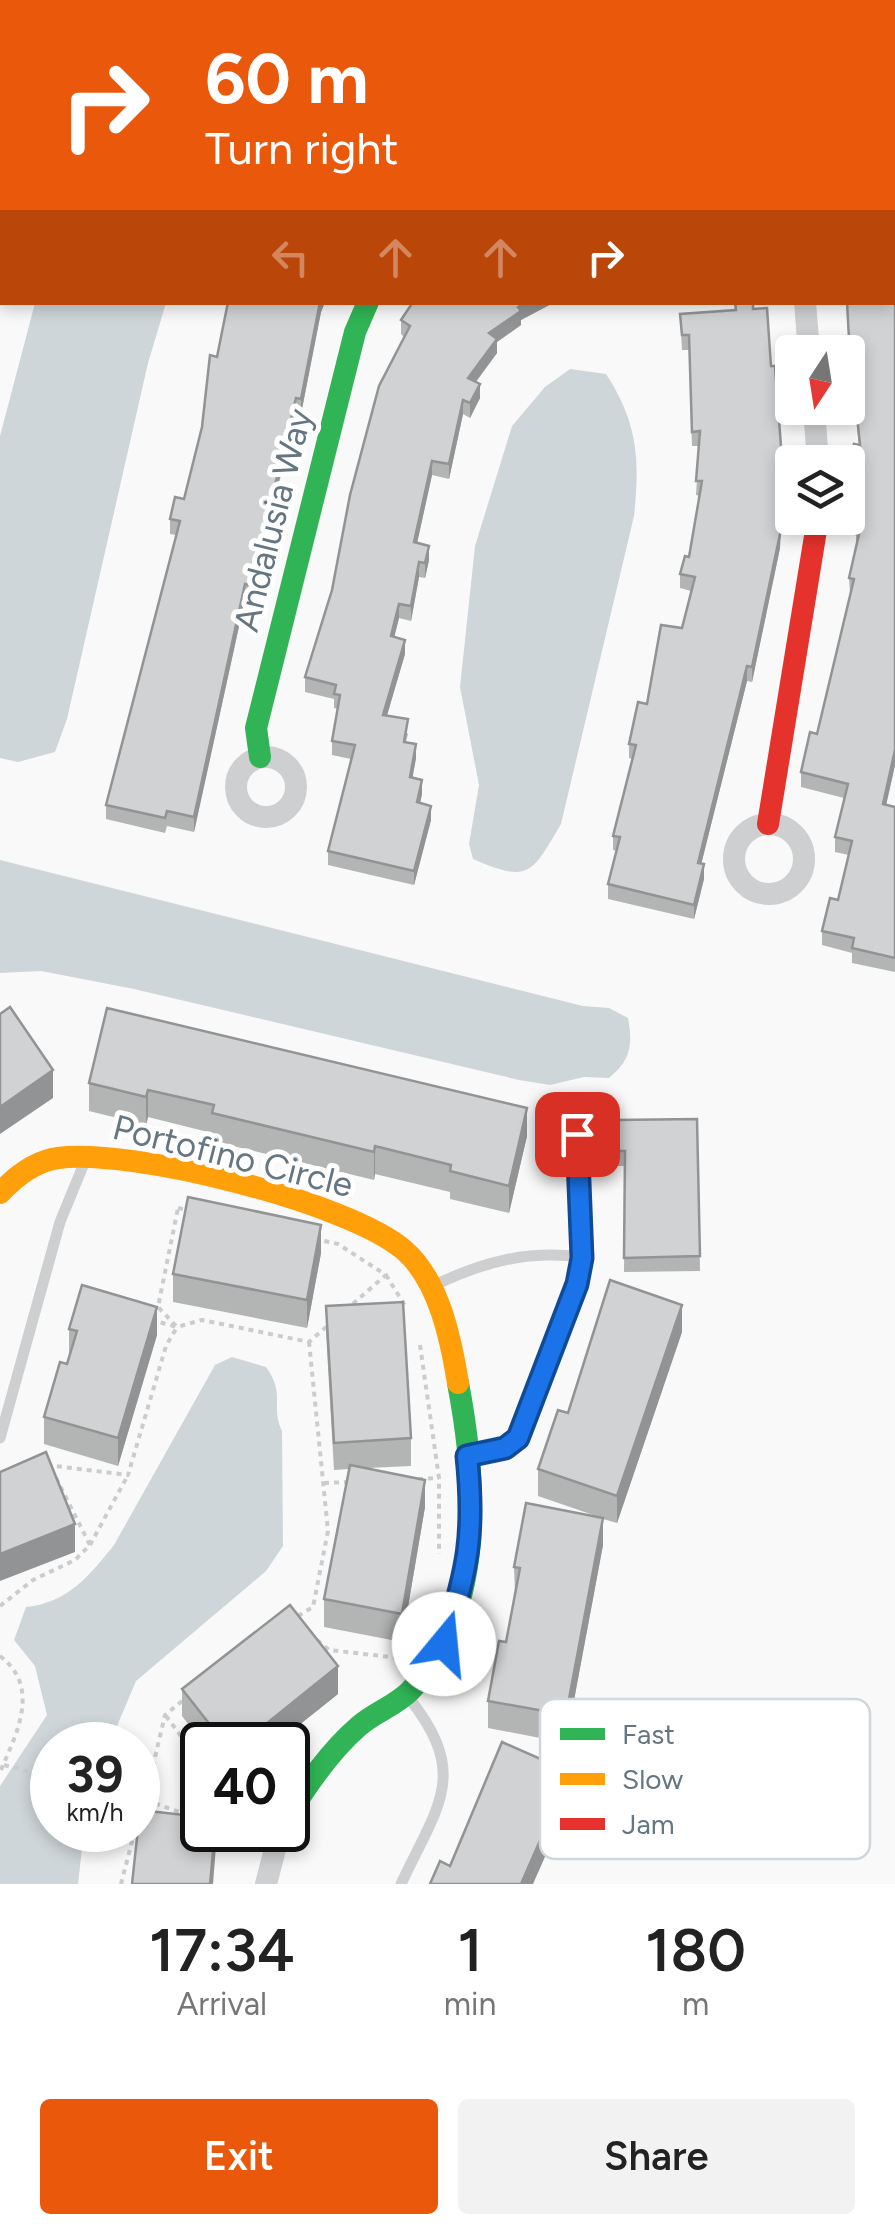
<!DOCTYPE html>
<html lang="en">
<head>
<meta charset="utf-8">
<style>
	body { margin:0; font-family:Figtree,sans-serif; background:#f2f2f2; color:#222; height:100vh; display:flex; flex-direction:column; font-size:38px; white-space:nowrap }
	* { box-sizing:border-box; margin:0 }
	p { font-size:32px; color:#767676 }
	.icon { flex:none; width:55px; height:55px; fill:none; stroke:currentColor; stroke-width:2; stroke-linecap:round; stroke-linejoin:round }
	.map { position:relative; height:1884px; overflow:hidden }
	.details { display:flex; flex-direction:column; background:#fff; flex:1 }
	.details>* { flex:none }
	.guide { position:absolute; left:0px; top:0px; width:895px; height:305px; box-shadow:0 5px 15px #0003; background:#ea580c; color:#fff; overflow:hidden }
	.needle { width:65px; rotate:192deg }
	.fabs { position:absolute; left:775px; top:335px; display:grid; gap:20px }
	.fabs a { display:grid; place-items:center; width:90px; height:90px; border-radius:10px; background:#fff; box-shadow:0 5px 15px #0003; font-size:50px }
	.speed { position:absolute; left:30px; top:1722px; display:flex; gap:20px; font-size:50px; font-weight:700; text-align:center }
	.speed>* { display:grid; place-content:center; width:130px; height:130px; border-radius:50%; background:#fff; box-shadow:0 5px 15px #0003; line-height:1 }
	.speed small { font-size:25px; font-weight:400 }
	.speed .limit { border:5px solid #111; border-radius:15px; background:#fff; color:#111 }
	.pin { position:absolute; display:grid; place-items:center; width:85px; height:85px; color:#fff; margin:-42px; border-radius:20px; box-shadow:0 5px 15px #0006 }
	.me { position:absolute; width:110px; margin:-55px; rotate:17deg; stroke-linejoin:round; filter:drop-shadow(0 0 8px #0008) }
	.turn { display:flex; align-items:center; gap:35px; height:210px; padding:0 40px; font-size:45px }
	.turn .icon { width:130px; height:130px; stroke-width:2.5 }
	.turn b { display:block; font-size:70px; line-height:85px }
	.lanes { display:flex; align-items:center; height:95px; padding:0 40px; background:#0003; justify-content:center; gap:50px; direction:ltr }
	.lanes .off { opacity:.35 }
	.eta { display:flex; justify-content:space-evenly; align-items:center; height:170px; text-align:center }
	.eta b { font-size:60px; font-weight:600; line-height:70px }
	.cta { display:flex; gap:20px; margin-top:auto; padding:20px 40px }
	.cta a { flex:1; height:115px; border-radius:10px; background:#ea580c; color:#fff; font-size:40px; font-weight:600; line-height:115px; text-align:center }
	.cta a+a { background:#f2f2f2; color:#222 }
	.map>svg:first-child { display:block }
	.water { fill:#ced6d9 }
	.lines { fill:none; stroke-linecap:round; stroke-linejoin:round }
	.path { stroke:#cbcccd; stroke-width:4; stroke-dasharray:5 5; stroke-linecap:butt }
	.lane { stroke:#cecfd0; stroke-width:11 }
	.street { stroke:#cecfd0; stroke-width:22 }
	.fast { stroke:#30b455; stroke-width:22 }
	.slow { stroke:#ff9f0a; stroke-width:22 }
	.jam { stroke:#e5322d; stroke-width:22 }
	.wall { fill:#b3b5b5 }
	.shaded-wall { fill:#929394 }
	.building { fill:#d0d2d3; stroke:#929394; stroke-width:2.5 }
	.route-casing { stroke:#114b97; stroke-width:25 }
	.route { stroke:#1a73e8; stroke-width:18 }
	.labels { text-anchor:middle; stroke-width:10; stroke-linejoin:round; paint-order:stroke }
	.street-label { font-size:35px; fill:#657683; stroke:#fff }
	.key { fill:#fff; stroke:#d1d6da; stroke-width:2.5 }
	.key-label { font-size:28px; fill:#657683 }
</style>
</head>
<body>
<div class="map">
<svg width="895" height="1884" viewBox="0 0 895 1884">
	<rect width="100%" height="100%" fill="#f9f9f9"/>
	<g class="water">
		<polygon points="105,0 582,0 104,2"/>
		<polygon points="35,303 166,303 148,363 67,719 55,752 18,762 0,758 0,436"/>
		<path d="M570,369l36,5c32,49 34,86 28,142l-73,308c-29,49 -31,60 -88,35l-4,-15 10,-59 -19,-98 15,-141 37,-120 33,-39z"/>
		<path d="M0,860l583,146 26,2 19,10c5,27 3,42 -19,60l-25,-1 -34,8 -31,-5 -385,-91 -93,-18 -41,2z"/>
		<path d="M232,1357l34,10c20,27 4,40 16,64l1,115 -17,25 -130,110 -27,64h-57v85h32l-6,54h-78v-98l47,-71 -12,-49 -21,-26 12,-33c42,-4 64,-32 88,-62l101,-180z"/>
	</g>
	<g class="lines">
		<g class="path">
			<polygon points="178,1208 338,1244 386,1275 309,1342 202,1320 177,1327 158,1307"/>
			<polyline points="386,1275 407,1309"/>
			<polyline points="420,1345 439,1478 439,1554"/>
			<polyline points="47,1465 128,1475 166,1346 177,1327 155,1321"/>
			<polyline points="418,1479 439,1478"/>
			<polyline points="324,1483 349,1482"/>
			<polyline points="90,1545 128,1475"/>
			<polyline points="0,1606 33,1580 75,1560 90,1545 54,1474"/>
			<polyline points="298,1616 313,1607 328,1531 309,1342"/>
			<polyline points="317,1640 329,1650 399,1658"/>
			<polyline points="404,1652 423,1616"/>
			<path d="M0,1656c41,31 17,77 0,116"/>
			<polyline points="182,1701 165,1715 145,1800 188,1815"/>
			<polyline points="166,1716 202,1764"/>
			<polyline points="4,1765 52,1778"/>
			<polyline points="138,1799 145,1800 138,1823"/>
			<polyline points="231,1830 255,1838"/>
			<polyline points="121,1884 135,1830"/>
		</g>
		<g class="lane">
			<path d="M433,1286c49,-24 94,-36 149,-29"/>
			<polyline points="0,1438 60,1222 85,1161"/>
			<polyline points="472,1455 505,1448 517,1439 577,1284 582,1257 577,1134"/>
			<path d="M401,1884c37,-79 69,-109 8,-186"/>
		</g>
		<g class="street">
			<polyline points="779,0 779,2"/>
			<polyline points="805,302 809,352"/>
			<polyline points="814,408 818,462"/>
			<circle cx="266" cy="787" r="30"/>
			<circle cx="769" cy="859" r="35"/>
			<polyline points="266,1884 280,1830"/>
		</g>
		<g class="fast">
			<polyline points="0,51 2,27"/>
			<polyline points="260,757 256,728 355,332 368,302"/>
			<path d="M288,1816c20,-33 42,-65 71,-90 16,-14 36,-20 51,-35 76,-80 67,-208 48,-308"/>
		</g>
		<g class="slow">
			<polyline points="5,0 5,2"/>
			<path d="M0,1193c15,-16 36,-32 58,-35 73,-10 290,44 346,92 35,30 47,90 54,133"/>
		</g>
		<polyline class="jam" points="768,824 818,518"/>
	</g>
	<g class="wall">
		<polygon points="895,0 895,765 886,805 895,807 895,972 852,963 852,953 822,945 822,931 838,900 849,855 835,852 835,837 844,798 801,787 801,772 817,734 850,593 849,578 856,548 856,534 861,500 849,499 849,484 859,445 849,354 847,302 892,302"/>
		<polygon points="228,302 325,302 321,312 301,414 296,413 262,554 249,600 245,599 194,832 167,826 165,833 106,819 106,805 176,535 170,534 170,519 184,499 202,427"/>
		<polygon points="413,302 555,302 521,320 521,325 497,342 497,353 476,382 480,398 470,418 463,414 449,479 432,475 417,543 429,560 425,578 419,577 411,621 399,618 394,637 405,654 387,715 408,734 406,742 416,758 412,778 422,794 420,803 431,820 414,885 328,865 328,851 351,759 332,755 332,741 338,709 334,708 334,699 305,692 305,677 332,590 404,337 401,334 401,320"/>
		<polygon points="734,302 753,302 753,309 771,366 783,488 780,548 752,682 747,681 701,864 704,879 694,919 608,899 608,884 617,851 613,850 613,836 632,759 629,758 629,744 682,628 691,591 680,588 680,574 689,557 700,496 696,495 699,446 692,446 689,350 682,350 680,314 735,310"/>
		<polygon points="89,1083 527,1136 509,1213 450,1199 450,1192 375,1174 374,1180 212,1141 212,1133 148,1117 146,1125 89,1111"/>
		<polygon points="697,1119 700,1271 624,1272 625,1166 617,1166 616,1120"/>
		<polygon points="321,1253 307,1328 173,1302 173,1274"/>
		<polygon points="326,1306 411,1438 411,1466 368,1468 425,1507 402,1642 324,1627 324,1599 349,1469 334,1470 326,1333"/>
		<polygon points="69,1329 157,1335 118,1466 44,1444 44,1417 69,1356"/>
		<polygon points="682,1332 617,1523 603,1519 603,1545 566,1743 488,1728 488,1701 506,1642 515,1595 514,1567 596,1516 538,1496 538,1469 568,1413"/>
		<polygon points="182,1689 338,1694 274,1745 204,1745 182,1716"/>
	</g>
	<g class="shaded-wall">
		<polygon points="320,302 325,302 321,312 301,414 301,399"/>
		<polygon points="526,302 555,302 521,320 521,325 497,342 497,353 468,392 468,378 489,333 518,307"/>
		<polygon points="480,384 480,398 470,418 470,403"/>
		<polygon points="296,398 296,413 249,600 249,585"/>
		<polygon points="463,400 463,414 449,479 449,464"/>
		<polygon points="432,461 432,475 414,557 414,542"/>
		<polygon points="783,473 780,548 752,682 752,667"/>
		<polygon points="429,546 429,560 425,578 425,563"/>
		<polygon points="419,562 419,577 411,621 411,606"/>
		<polygon points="245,584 245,599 194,832 194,817"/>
		<polygon points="399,604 399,618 391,650 391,636"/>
		<polygon points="405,640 405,654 383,729 383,715"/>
		<polygon points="747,666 747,681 698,877 698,863"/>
		<polygon points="416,744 416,758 410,792 410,777"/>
		<polygon points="895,750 895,765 883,819 883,804"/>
		<polygon points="422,780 422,794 417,817 417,802"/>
		<polygon points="431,806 431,820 414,885 414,871"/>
		<polygon points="704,864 704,879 694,919 694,905"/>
		<polygon points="53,1070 53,1098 0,1134 0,1107"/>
		<polygon points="148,1090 148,1117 146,1125 146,1097"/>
		<polygon points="527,1108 527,1136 509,1213 509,1186"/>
		<polygon points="375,1146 375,1174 374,1180 374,1152"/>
		<polygon points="321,1225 321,1253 307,1328 307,1300"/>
		<polygon points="682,1305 682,1332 617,1523 617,1496"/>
		<polygon points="157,1307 157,1335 118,1466 118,1438"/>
		<polygon points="425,1480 425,1507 402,1642 402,1614"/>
		<polygon points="603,1518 603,1545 566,1743 566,1715"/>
		<polygon points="75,1524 75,1552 0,1581 0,1554"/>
		<polygon points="338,1666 338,1694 274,1745 240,1745"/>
		<polygon points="570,1772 570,1800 533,1884 521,1884"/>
		<polygon points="215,1830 216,1846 213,1884 210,1884"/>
	</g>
	<g class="building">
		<polygon points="895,0 895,750 883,804 895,807 895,958 852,948 854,938 822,931 830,898 838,900 852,841 835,837 848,784 801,772 810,732 817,734 854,579 849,578 859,534 856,534 863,486 849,484 854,444 860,445 849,339 847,302 892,302 892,2 849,2"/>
		<polygon points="228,302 320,302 301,399 296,398 262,539 249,585 245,584 194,817 167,811 165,818 106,805 180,521 170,519 175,497 184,499 202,427 210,355 217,357"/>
		<polygon points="413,302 526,302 518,307 521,311 489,333 497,339 468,378 480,384 470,403 463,400 449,464 432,461 414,542 429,546 425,563 419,562 411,606 399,604 391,636 405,640 383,715 408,719 404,742 416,744 410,777 422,780 417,802 431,806 414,871 328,851 355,745 332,741 340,695 334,694 336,685 305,677 332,590 350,495 379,386 410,326 401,320"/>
		<polygon points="735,302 753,302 753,309 767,308 771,366 775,366 783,473 780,534 752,667 747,666 698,863 704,864 694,905 608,884 620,837 613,836 636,745 629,744 638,702 647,704 661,625 682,628 695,577 680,574 685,556 689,557 702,481 696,481 700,431 692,432 689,335 682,335 680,314 736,310"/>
		<polygon points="10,1007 53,1070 0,1107 0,1014"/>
		<polygon points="107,1008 527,1108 509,1186 450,1171 451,1165 375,1146 374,1152 212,1113 214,1105 148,1090 146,1097 89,1083"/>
		<polygon points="697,1119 700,1256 624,1258 625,1151 617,1151 616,1120"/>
		<polygon points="188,1197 321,1225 307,1300 173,1274"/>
		<polygon points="610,1280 682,1305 617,1496 538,1469 558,1410 568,1413"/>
		<polygon points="82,1285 157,1307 118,1438 44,1417 60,1362 67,1364 77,1331 69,1329"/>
		<polygon points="403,1302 411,1438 334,1443 326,1306"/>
		<polygon points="46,1452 75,1524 0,1554 0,1472"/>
		<polygon points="350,1465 425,1480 402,1614 324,1599"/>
		<polygon points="526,1503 603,1518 566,1715 488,1701 499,1641 506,1642 520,1568 514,1567"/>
		<polygon points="290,1605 338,1666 240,1745 226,1745 182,1689"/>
		<polygon points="502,1742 570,1772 521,1884 430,1884 440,1861 450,1866"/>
		<polygon points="140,1810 202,1817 202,1830 215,1830 210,1884 132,1884"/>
	</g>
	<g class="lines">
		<defs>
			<path id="route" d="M444,1644c24,-75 31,-110 23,-188l38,-8 13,-10 59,-154 5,-26 -5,-124"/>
		</defs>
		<use href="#route" class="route-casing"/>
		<use href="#route" class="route"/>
	</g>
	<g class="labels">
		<g class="street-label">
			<text transform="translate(273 520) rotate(-76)" y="12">Andalusia Way</text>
			<text transform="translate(233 1156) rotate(14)" y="12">Portofino Circle</text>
		</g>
	</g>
	<rect x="540" y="1699" width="330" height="160" rx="15" class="key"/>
	<rect x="560" y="1728" width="45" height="12" fill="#30b455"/>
	<rect x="560" y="1773" width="45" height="12" fill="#ff9f0a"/>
	<rect x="560" y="1818" width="45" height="12" fill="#e5322d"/>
	<g class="key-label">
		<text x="622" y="1744">Fast</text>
		<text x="622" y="1789">Slow</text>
		<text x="622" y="1834">Jam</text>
	</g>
</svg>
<div class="fabs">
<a><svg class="needle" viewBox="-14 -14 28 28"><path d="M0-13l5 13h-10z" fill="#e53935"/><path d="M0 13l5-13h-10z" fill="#767676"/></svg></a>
<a><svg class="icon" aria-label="layers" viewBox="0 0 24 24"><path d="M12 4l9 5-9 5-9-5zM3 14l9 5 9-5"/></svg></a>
</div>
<div class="speed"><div>39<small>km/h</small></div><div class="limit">40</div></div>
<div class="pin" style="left:577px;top:1134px;background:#d93025"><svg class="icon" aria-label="arrive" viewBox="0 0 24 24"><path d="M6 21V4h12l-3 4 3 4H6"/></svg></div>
<svg class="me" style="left:444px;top:1644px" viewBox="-20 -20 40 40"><circle r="19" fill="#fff"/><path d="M0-13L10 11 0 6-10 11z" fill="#1a73e8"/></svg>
<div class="guide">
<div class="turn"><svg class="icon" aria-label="right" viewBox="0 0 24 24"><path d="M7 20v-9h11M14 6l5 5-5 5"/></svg><div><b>60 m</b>Turn right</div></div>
<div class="lanes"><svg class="icon off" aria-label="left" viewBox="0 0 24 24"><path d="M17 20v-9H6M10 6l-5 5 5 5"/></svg><svg class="icon off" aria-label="ahead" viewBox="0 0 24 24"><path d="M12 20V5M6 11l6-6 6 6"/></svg><svg class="icon off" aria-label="ahead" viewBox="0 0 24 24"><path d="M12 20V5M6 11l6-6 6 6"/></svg><svg class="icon" aria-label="right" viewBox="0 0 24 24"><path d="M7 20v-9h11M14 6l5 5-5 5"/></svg></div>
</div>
</div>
<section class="details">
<div class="eta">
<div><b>17:34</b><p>Arrival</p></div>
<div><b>1</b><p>min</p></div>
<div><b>180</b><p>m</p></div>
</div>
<div class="cta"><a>Exit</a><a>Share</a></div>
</section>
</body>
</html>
